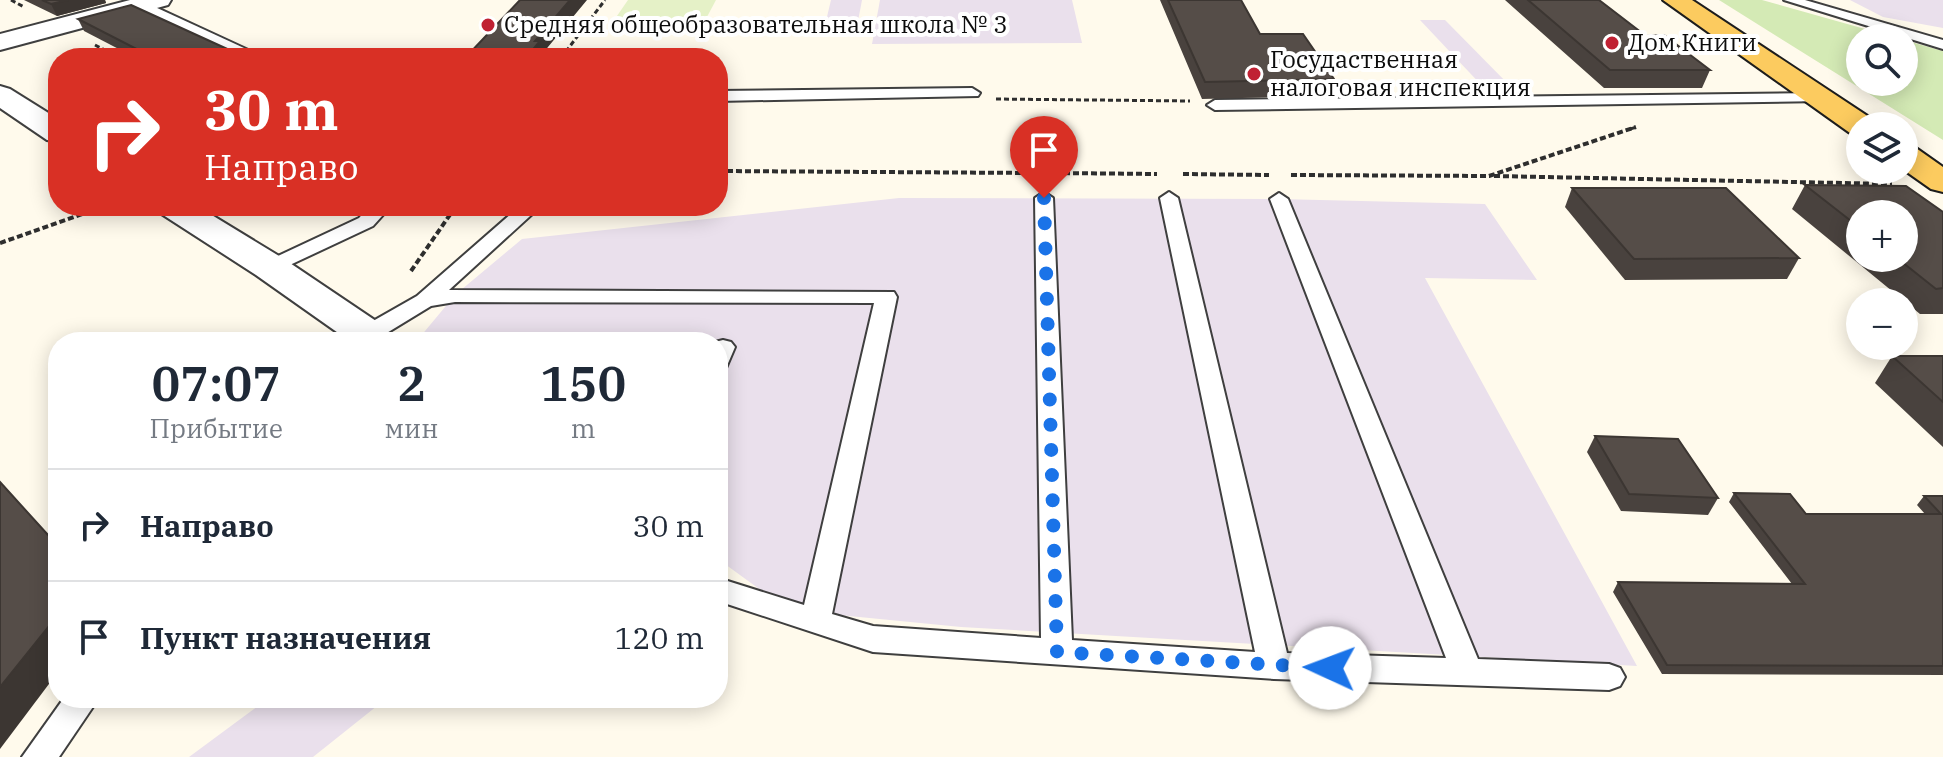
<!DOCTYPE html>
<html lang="ru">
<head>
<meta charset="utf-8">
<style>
	body { margin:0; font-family:"IBM Plex Serif",serif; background:#f6f6f7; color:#1f2937; height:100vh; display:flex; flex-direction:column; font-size:30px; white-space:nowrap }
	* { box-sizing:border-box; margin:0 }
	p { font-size:26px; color:#747a83 }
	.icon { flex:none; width:44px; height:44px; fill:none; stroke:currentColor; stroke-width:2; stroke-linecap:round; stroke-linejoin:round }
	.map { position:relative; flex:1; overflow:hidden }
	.details { position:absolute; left:48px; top:332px; width:680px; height:376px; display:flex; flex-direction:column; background:#fff; border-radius:32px; box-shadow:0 4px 20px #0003 }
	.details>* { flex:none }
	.top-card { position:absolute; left:48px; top:48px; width:680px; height:168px; border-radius:32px; box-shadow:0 4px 20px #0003; background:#d93025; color:#fff; overflow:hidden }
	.fabs { position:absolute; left:1846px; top:24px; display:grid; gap:16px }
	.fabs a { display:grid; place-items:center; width:72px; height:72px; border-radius:50%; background:#fff; box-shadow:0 4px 20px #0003; font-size:40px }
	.pin { position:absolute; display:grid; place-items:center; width:68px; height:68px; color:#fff; margin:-82px -34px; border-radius:50% 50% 50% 0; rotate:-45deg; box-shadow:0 0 8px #0007 }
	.pin .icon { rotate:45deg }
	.me { position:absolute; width:88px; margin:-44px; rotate:272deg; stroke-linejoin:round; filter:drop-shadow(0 0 6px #0008) }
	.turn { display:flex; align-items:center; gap:28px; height:168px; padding:0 24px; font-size:36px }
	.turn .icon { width:104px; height:104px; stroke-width:2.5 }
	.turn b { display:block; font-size:56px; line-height:68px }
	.eta { display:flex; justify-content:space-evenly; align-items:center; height:136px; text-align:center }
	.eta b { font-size:48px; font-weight:600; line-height:56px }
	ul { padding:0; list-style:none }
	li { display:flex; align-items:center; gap:24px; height:112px; padding:0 24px; border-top:2px solid #e0e1e3 }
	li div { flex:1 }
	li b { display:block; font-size:30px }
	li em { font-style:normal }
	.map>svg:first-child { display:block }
	.industrial { fill:#eae0ec }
	.green { fill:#d4eab5 }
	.pitch { fill:#e5f1c7 }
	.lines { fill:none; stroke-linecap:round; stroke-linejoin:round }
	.lane-casing { stroke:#3f3f3f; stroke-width:4 }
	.street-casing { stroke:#3f3f3f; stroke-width:4 }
	.primary-casing { stroke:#1d1d1d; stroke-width:4 }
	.path-far1 { stroke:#2e2e2e; stroke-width:3; stroke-dasharray:5 3; stroke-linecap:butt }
	.path { stroke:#2e2e2e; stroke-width:4; stroke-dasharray:6 3; stroke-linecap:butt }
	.lane { fill:#fff; fill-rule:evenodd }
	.street { fill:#fff; fill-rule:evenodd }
	.primary { fill:#fccb5f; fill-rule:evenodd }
	.wall { fill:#49423e; fill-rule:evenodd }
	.shaded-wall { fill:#3c3632 }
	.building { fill:#554d48; stroke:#3c3632; stroke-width:2 }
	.route { stroke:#1a73e8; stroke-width:14; stroke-dasharray:0 25.2 }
	.poi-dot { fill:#c02133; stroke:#fff; stroke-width:3 }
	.labels { text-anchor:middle; stroke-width:8; stroke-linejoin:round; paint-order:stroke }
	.far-poi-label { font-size:24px; fill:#0c0c0c; stroke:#fff; text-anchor:start }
</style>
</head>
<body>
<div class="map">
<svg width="1943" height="757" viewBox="0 0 1943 757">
	<rect width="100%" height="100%" fill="#fffaec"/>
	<g class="industrial">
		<polygon points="831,0 862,0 858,21 826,21"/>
		<polygon points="880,0 1072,0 1082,43 872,44"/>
		<polygon points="1850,0 1943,0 1943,28 1883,17"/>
		<polygon points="1420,20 1445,20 1513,89 1485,89"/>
		<polygon points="899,198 1279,199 1485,204 1537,280 1425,278 1637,666 961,627 788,610 718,559 718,342 427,342 420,337 455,295 522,239"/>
		<polygon points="269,698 387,698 313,757 189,757"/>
	</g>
	<polygon class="green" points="1719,0 1762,0 1897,38 1860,38 1860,82 1904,82 1904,40 1943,51 1943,140"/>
	<polygon class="pitch" points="628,0 716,0 701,28 608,29"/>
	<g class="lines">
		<defs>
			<g id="lane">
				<polygon points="1784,0 1805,0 1943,40 1943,49"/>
				<polygon points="142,1 259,55 262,58 242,58 137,8 135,5"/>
				<polygon points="972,88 980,93 978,96 718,101 718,91"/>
				<polygon points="1819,93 1827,98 1825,101 1215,110 1207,105 1215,100"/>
				<polygon points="1044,192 1053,198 1072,640 1255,652 1160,198 1169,192 1178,198 1287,653 1446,658 1270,199 1279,193 1288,199 1478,659 1609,664 1620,668 1625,677 1620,686 1609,690 1274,679 873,652 718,601 718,578 804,605 874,303 455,302 431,306 372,342 349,342 359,329 417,296 520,206 541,206 449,290 894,292 897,297 832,614 873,626 1041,638 1035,198"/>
				<polygon points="370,206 391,206 373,226 277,271 263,271 260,267 263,263 359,218"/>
				<polygon points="723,340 731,342 735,347 726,368 718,370 718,342 715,342"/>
				<polygon points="64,698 99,698 59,757 22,757"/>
			</g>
			<g id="street">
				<polygon points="130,0 171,0 168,5 0,50 0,34"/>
				<polygon points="0,86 10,89 58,119 58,142 47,140 0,108"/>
				<polygon points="154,206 197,206 284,259 382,325 388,334 382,342 351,342 256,275 160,213"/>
			</g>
			<g id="primary">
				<polygon points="1663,0 1692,0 1872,119 1877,126 1860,126 1860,135 1850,133"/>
				<polygon points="1904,145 1916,148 1943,167 1943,192 1931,189 1904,170"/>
			</g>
		</defs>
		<use href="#lane" class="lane-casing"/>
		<use href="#street" class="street-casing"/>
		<use href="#primary" class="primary-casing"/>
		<g class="path-far1">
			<polyline points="11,0 24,7"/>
			<polyline points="95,45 120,58"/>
			<polyline points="561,58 605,0"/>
			<polyline points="996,99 1190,101"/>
			<polyline points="1630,129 1637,127"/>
		</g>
		<g class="path">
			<polyline points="718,171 1033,173"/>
			<polyline points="1055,173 1157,174"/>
			<polyline points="1183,174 1269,175"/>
			<polyline points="1291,175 1489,176 1636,127"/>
			<polyline points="1494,176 1892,184"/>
			<polyline points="0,243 105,206"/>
			<polyline points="411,271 456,206"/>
		</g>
		<use href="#lane" class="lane"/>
		<use href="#street" class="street"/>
		<use href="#primary" class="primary"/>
	</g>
	<g class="wall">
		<polygon points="24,0 105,0 106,3 57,16"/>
		<polygon points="1160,0 1241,0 1260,34 1334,79 1331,96 1202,99"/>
		<polygon points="1505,0 1599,0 1646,36 1710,70 1702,88 1604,88"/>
		<polygon points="78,19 247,58 136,58 84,31"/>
		<path d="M1805,185l138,27v102h-23l-128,-105zM1860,214l44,44h-44z"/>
		<polygon points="1572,188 1799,258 1787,279 1625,280 1565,207"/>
		<polygon points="1892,356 1943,356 1943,447 1875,383"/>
		<polygon points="1595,436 1718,498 1708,515 1621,511 1587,452"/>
		<polygon points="1734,493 1806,514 1925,514 1917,505 1924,496 1943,496 1943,675 1662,674 1613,592 1618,582 1792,584 1729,502"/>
	</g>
	<g class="shaded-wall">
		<polygon points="68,0 105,0 106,3 57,16 51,4"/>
		<polygon points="570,0 587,0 543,53 544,58 526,58 535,41"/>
		<polygon points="58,615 58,672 0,749 0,687"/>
	</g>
	<g class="building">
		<polygon points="42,0 68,0 51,4"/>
		<polygon points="520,0 570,0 535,41 540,41 526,58 465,58"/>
		<polygon points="1168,0 1241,0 1260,34 1303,34 1334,79 1205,82"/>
		<polygon points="1528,0 1599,0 1646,36 1664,35 1710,70 1610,70"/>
		<polygon points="131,5 247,58 154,58 78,19"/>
		<polygon points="1805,185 1906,186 1943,212 1943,288 1936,289 1897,258 1904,258 1904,214 1860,214 1860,228"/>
		<polygon points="1572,188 1726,188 1799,258 1634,259"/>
		<polygon points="1892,356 1943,356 1943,402"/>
		<polygon points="1595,436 1678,439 1718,498 1629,494"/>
		<polygon points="0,482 58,546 58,615 0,687"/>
		<polygon points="1734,493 1790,494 1806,514 1941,514 1924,496 1943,496 1943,666 1667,665 1618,582 1805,584"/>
	</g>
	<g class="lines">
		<polyline class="route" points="1044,198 1057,652 1330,668"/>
	</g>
	<g class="poi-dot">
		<circle cx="488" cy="25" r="8"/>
		<circle cx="1612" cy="43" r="8"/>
		<circle cx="1254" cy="74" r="8"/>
	</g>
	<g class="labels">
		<g class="far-poi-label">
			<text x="504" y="33">Средняя общеобразовательная школа № 3</text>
			<text x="1628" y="51">Дом Книги</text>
			<text x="1270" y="68">Госудаственная<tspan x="1270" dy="28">налоговая инспекция</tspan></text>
		</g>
	</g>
</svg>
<div class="fabs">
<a><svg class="icon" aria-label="search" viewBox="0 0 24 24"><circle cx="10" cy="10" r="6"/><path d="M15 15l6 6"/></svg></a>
<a><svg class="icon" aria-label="layers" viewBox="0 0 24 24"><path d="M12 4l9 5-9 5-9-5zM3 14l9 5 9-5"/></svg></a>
<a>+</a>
<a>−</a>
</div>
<div class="pin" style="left:1044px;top:198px;background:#d93025"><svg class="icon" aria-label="arrive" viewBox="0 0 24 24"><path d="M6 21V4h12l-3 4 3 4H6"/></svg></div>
<svg class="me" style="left:1330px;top:668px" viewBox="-20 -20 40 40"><circle r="19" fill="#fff"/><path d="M0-13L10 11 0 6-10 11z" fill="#1a73e8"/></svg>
<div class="top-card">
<div class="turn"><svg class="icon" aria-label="right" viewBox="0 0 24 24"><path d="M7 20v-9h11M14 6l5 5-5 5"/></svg><div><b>30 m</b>Направо</div></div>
</div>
<section class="details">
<div class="eta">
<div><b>07:07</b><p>Прибытие</p></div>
<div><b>2</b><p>мин</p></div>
<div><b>150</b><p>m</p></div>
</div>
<ul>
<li><svg class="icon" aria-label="right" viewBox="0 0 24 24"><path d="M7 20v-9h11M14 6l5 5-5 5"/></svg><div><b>Направо</b></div><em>30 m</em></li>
<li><svg class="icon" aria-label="arrive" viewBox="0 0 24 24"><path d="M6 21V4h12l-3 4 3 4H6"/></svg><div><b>Пункт назначения</b></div><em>120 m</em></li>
</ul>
</section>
</div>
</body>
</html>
